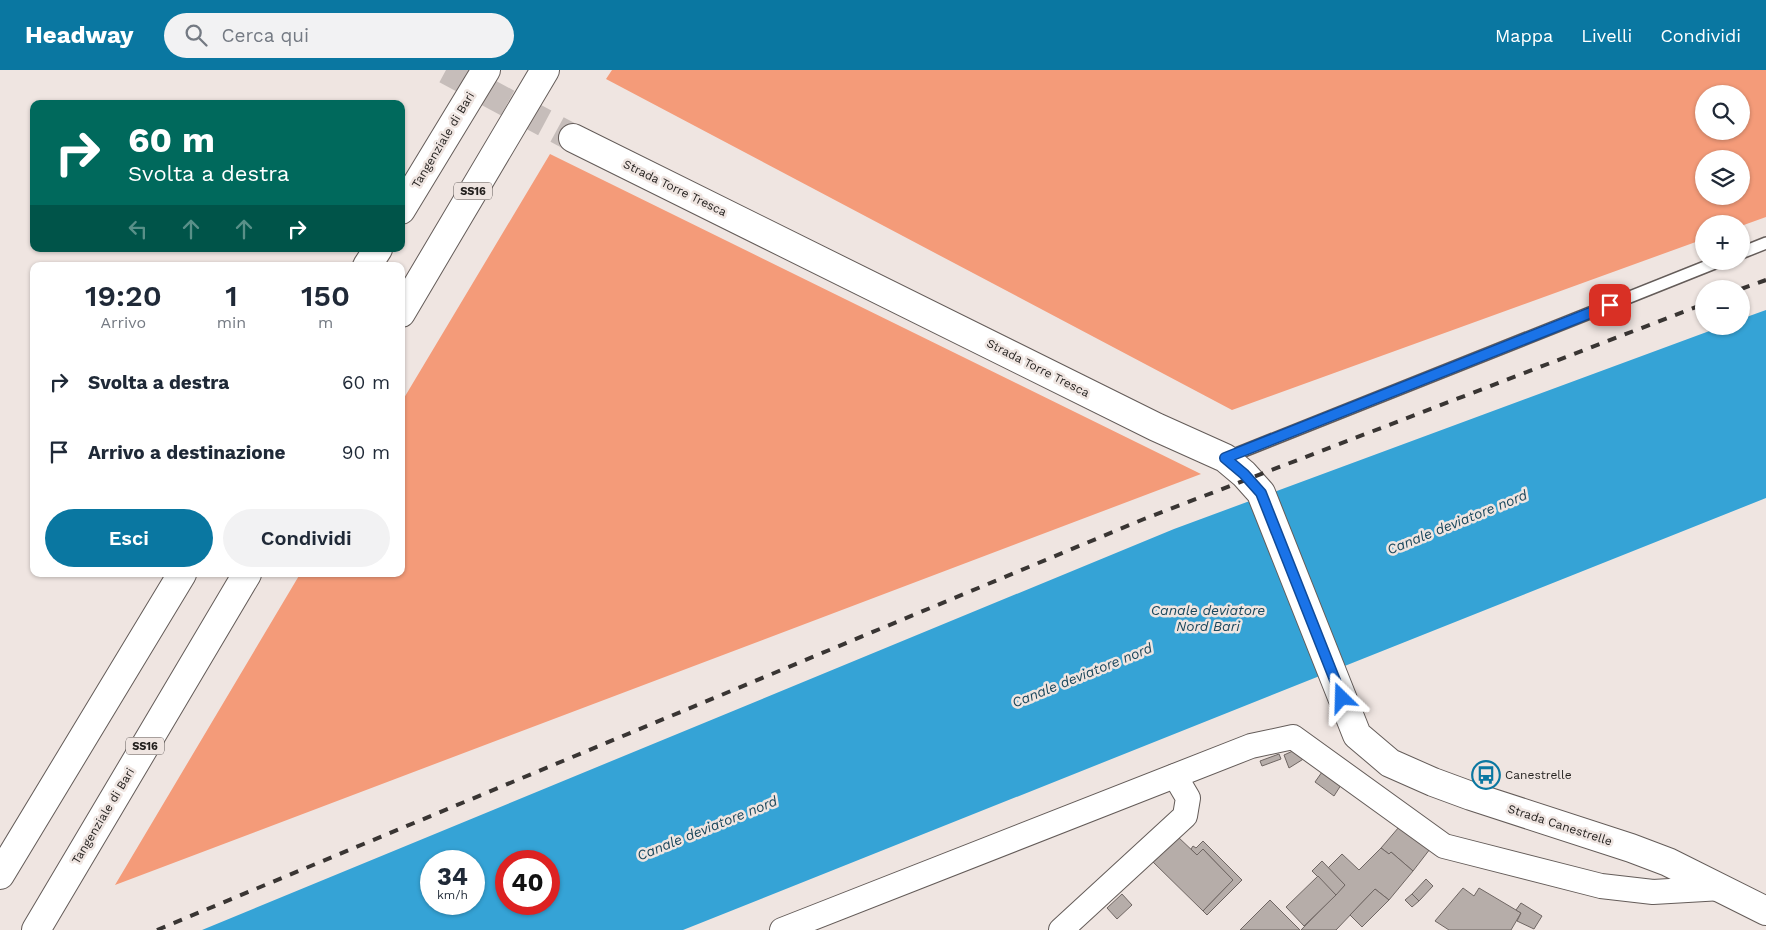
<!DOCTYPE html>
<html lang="it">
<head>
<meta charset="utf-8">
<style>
	body { margin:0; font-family:"Work Sans",sans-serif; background:#f2f2f3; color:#1f2937; height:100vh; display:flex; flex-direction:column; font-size:19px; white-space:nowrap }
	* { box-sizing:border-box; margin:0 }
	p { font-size:16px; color:#747a83 }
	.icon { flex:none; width:28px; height:28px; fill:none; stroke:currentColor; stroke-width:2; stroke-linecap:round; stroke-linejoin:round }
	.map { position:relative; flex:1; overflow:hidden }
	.panel { position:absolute; left:30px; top:192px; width:375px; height:315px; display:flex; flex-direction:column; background:#fff; border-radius:10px; box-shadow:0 1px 4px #0004 }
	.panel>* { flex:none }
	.top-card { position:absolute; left:30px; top:30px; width:375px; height:152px; border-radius:10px; box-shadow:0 1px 4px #0004; background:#00695c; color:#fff; overflow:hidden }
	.buttons { position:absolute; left:1695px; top:15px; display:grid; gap:10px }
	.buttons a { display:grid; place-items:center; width:55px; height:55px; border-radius:50%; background:#fff; box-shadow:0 1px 4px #0004; font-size:25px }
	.speed { position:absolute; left:420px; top:780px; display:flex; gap:10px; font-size:25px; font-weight:700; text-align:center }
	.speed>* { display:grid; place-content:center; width:65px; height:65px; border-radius:50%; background:#fff; box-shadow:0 1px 4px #0004; line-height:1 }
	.speed small { font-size:12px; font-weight:400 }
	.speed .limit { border:8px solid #d22; background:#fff; color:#111 }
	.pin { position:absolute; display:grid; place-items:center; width:42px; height:42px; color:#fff; margin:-21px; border-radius:10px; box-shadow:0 2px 8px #0006 }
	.me { position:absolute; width:55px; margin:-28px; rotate:338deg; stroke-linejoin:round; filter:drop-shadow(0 0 4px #0008) }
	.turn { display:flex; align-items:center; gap:18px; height:105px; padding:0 15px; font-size:22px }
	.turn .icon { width:65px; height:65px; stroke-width:2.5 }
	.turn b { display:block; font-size:35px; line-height:42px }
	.lanes { display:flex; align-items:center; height:48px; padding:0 15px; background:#0003; justify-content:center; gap:25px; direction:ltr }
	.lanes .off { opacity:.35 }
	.eta { display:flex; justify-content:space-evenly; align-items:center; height:85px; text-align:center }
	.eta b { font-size:30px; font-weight:600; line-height:35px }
	.action { display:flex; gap:10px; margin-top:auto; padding:10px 15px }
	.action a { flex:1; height:58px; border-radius:30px; background:#0a77a1; color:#fff; font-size:20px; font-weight:600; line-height:58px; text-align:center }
	.action a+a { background:#f2f2f3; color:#1f2937 }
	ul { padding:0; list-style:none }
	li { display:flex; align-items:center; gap:15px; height:70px; padding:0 15px }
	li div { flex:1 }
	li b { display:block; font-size:19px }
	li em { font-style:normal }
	header { display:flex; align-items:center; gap:30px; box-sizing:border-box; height:70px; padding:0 25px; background:#0a77a1; color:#fff }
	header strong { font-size:24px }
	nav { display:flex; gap:28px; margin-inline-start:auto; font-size:18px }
	.search { width:350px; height:45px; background:#f2f2f3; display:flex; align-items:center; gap:12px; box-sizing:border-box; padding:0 18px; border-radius:28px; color:#747a83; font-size:19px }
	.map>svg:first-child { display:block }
	.green { fill:#f49b79; fill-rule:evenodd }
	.water { fill:#35a3d6; fill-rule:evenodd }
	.building { fill:#b6ada9; stroke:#6f6663 }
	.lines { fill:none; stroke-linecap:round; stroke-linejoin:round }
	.tertiary-tunnel { stroke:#c6bdba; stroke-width:28; stroke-dasharray:28 14; stroke-linecap:butt }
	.service-casing { stroke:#645c59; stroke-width:14 }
	.minor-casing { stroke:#645c59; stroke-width:26 }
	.tertiary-casing { stroke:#645c59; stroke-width:30 }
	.trunk-casing { stroke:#645c59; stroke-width:30 }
	.service { stroke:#fff; stroke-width:11 }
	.minor { stroke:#fff; stroke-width:24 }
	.tertiary { stroke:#fff; stroke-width:28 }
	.trunk { stroke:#fff; stroke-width:28 }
	.rail { stroke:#393533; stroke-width:4; stroke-dasharray:9 9; stroke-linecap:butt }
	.route-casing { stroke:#114b97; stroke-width:12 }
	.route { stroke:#1a73e8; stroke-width:9 }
	.labels { text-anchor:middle; stroke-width:5; stroke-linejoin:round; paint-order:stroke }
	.shield { fill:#efe5e1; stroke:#605a58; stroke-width:1 }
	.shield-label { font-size:11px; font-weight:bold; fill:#221f1d }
	.street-label { font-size:12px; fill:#221f1d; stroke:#efe5e1 }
	.poi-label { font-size:12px; fill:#221f1d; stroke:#efe5e1; text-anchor:start }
	.water-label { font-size:14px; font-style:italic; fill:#19465b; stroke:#efe5e1 }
</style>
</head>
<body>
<header>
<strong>Headway</strong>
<div class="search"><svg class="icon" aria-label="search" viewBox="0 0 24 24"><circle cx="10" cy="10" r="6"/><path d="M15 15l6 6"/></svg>Cerca qui</div>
<nav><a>Mappa</a><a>Livelli</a><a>Condividi</a></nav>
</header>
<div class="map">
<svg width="1766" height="860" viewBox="0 0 1766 860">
	<rect width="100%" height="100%" fill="#efe5e1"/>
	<g class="green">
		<path d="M612,0h1154v147l-25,9v-2h-37v15l-472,171 -626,-331zM1704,24h37v37h-37zM1704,89h37v37h-37z"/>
		<polygon points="550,84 1201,404 115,815 300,504 401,504 401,333"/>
	</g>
	<path class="water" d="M1766,240v188l-1083,432h-481l972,-401 549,-203h18v-7zM431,791h43v43h-43zM506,791h43v43h-43z"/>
	<g class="building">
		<polygon points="1295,680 1305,688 1289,698 1284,685"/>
		<polygon points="1279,684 1281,689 1262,696 1260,691"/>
		<polygon points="1322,702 1341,715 1334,726 1315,712"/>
		<polygon points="1399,757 1430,779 1413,801 1391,782 1389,784 1381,778"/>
		<polygon points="1177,766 1197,785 1203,779 1233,810 1203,841 1152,791"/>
		<polygon points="1203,771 1242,810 1207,845 1203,841 1233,810 1203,779 1197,785 1191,779 1193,776 1196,778"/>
		<polygon points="1381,778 1389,784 1391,782 1413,801 1389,830 1375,819 1336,860 1301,860 1345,815 1328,798 1342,784 1359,800"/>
		<polygon points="1322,791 1345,815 1336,825 1312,801"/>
		<polygon points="1318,806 1336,825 1304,856 1286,837"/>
		<polygon points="1426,809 1433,816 1419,831 1412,824"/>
		<polygon points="1463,818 1474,826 1479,818 1521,843 1511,860 1449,860 1435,851"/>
		<polygon points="1375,819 1389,830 1362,857 1350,845"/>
		<polygon points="1122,824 1132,835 1117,849 1107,838"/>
		<polygon points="1412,824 1419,831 1412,837 1405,830"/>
		<polygon points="1270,830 1300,860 1240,860"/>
		<polygon points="1521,833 1542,846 1534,859 1517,851 1521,843 1516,840"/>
	</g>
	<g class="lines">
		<polyline class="tertiary-tunnel" points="446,0 573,68"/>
		<defs>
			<g id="service">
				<polyline points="1741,183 1766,173"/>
				<polyline points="1226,388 1720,191"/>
			</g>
			<g id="minor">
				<polyline points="782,860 1251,676 1293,667 1444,776 1601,816 1653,822 1722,818"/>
				<polyline points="1061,860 1185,746 1188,728 1175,706"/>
			</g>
			<polyline id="tertiary" points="573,68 1156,357 1225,388 1244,404 1261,423 1357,665 1390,693 1433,712 1471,726 1631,778 1668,792 1766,841"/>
			<g id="trunk">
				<polyline points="401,140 486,0"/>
				<polyline points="367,196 378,179"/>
				<polyline points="401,243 545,0"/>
				<polyline points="0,805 182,504"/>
				<polyline points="36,860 247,504"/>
			</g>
		</defs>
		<use href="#service" class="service-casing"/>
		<use href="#minor" class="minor-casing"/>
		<use href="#tertiary" class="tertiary-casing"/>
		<use href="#trunk" class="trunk-casing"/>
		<use href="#service" class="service"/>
		<use href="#minor" class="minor"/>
		<use href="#tertiary" class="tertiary"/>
		<use href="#trunk" class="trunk"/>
		<g class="rail">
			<polyline points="1741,219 1766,210"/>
			<polyline points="157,860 1144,449 1704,234"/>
		</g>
	</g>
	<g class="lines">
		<defs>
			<polyline id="route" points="1342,628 1261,423 1244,404 1225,388 1610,235"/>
		</defs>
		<use href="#route" class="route-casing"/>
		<use href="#route" class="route"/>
	</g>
	<defs>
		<symbol id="bus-ring" viewBox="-11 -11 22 22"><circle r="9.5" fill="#efe5e1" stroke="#0a77a1" stroke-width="1.5"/><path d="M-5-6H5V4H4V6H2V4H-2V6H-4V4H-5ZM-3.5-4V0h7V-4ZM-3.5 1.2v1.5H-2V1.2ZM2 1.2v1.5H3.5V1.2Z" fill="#0a77a1"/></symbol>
	</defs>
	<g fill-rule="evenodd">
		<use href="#bus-ring" x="1470" y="689" width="32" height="32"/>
	</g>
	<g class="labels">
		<g class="shield">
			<rect x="454" y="112.5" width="38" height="17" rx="4"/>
			<rect x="126" y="667.5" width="38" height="17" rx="4"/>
		</g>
		<g class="shield-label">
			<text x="473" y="125">SS16</text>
			<text x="145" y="680">SS16</text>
		</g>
		<g class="street-label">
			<text transform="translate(443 70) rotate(-59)" y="4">Tangenziale di Bari</text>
			<text transform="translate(675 118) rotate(26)" y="4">Strada Torre Tresca</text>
			<text transform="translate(1038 298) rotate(27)" y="4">Strada Torre Tresca</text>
			<text transform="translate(103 746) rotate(-59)" y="4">Tangenziale di Bari</text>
			<text transform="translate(1560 755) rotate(18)" y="4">Strada Canestrelle</text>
		</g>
		<g class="poi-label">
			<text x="1505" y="709">Canestrelle</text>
		</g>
		<g class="water-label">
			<text transform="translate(1457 452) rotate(-22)" y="5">Canale deviatore nord</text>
			<text x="1208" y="545">Canale deviatore<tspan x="1208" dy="16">Nord Bari</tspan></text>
			<text transform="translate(1082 605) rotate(-22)" y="5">Canale deviatore nord</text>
			<text transform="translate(707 758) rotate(-22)" y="5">Canale deviatore nord</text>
		</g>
	</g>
</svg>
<div class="buttons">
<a><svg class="icon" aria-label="search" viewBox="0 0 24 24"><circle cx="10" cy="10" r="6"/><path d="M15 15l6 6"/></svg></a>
<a><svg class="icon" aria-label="layers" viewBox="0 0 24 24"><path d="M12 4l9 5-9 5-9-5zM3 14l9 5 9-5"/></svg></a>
<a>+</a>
<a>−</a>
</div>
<div class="speed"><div>34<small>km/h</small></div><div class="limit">40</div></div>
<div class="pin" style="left:1610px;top:235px;background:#d93025"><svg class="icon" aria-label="arrive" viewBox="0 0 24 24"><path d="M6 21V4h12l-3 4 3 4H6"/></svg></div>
<svg class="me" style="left:1342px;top:628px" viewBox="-20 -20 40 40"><path d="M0-17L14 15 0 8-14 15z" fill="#1a73e8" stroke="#fff" stroke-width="4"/></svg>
<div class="top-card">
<div class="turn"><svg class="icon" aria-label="right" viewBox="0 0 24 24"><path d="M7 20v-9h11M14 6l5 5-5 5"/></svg><div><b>60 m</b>Svolta a destra</div></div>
<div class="lanes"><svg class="icon off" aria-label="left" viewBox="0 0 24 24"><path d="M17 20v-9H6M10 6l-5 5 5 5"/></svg><svg class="icon off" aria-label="ahead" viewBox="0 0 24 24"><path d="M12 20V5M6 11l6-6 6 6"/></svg><svg class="icon off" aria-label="ahead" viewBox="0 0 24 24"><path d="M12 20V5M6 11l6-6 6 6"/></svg><svg class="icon" aria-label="right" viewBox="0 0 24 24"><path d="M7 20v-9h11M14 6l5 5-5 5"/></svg></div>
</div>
<section class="panel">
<div class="eta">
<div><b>19:20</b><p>Arrivo</p></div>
<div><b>1</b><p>min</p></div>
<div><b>150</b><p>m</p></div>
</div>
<ul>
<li><svg class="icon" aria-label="right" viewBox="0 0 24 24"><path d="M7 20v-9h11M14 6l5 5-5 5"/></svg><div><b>Svolta a destra</b></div><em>60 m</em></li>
<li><svg class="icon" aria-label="arrive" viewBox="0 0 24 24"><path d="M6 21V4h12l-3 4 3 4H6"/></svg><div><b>Arrivo a destinazione</b></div><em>90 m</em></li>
</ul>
<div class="action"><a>Esci</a><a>Condividi</a></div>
</section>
</div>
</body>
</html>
